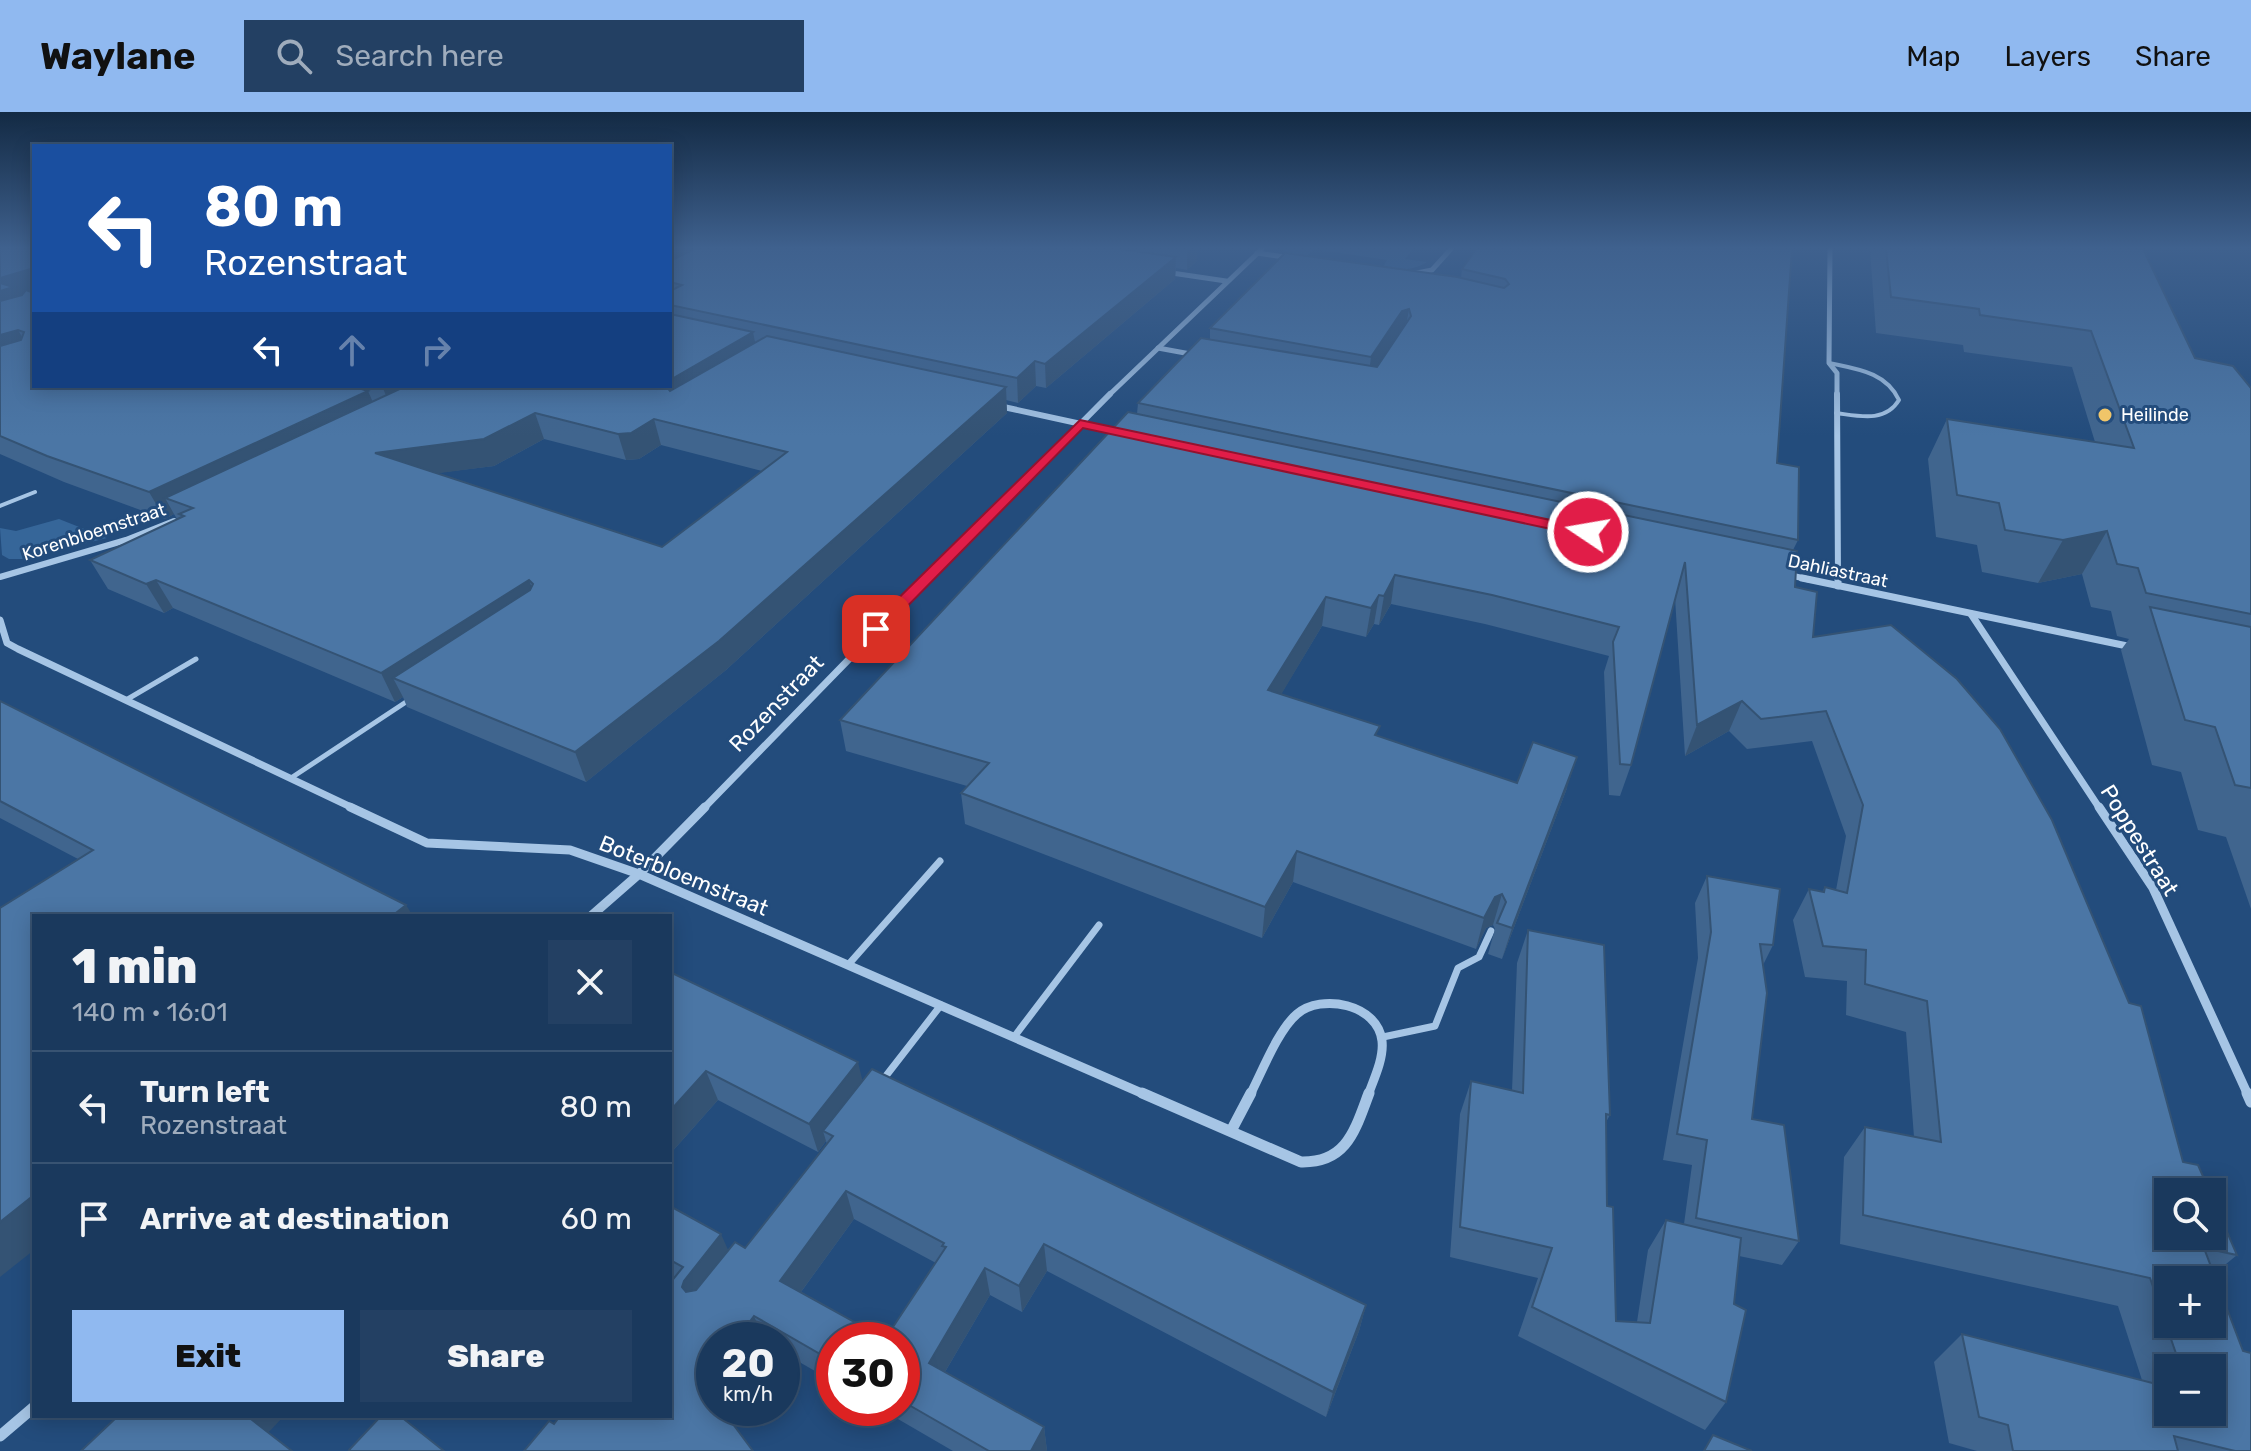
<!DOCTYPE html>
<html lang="en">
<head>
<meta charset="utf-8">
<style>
	body { margin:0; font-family:Rubik,sans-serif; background:#234063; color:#f1f3f6; height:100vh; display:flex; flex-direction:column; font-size:30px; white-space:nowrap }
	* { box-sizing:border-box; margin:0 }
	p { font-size:26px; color:#9facbc }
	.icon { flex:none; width:44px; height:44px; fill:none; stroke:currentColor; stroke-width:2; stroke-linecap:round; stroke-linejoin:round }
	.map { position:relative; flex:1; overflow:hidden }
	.panel { position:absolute; left:32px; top:802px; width:640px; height:504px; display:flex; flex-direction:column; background:#1a395d; border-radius:0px; box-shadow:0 4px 20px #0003,0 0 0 2px #385372 }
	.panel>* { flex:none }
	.hud { position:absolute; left:32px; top:32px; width:640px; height:244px; border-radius:0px; box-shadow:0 4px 20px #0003,0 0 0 2px #385372; background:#1a4fa0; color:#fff; overflow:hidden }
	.buttons { position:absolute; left:2154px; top:1066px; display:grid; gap:16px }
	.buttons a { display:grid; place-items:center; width:72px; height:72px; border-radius:0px; background:#1a395d; box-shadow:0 4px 20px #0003,0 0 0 2px #385372; font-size:40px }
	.speed { position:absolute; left:696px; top:1210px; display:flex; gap:16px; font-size:40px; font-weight:700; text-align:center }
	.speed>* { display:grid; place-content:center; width:104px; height:104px; border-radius:50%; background:#1a395d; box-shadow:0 4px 20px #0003,0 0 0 2px #385372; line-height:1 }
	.speed small { font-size:20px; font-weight:400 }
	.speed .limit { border:12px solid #d22; background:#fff; color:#111 }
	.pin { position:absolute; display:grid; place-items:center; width:68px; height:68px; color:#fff; margin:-34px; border-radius:16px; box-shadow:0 4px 12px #0006 }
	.me { position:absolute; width:88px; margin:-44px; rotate:282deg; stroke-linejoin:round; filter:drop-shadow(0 0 6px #0008) }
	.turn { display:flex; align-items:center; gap:28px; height:168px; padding:0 40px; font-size:36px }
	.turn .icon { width:104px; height:104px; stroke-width:2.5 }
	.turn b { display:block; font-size:56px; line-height:68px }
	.lanes { display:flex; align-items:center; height:76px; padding:0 40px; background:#0003; justify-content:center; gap:40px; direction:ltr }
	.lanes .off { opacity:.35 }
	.round { display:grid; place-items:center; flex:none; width:84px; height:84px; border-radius:0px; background:#234063 }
	.headline { display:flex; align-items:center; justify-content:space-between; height:136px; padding:0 40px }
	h1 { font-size:48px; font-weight:800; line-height:60px }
	.button { display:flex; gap:16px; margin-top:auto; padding:16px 40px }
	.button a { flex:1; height:92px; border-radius:0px; background:#90b9f0; color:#111; font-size:32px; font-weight:800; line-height:92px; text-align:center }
	.button a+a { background:#234063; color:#f1f3f6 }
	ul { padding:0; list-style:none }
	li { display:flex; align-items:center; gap:24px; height:112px; padding:0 40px; border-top:2px solid #385372 }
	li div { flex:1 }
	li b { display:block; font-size:30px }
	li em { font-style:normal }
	header { display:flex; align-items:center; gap:48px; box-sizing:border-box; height:112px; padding:0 40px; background:#90b9f0; color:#111 }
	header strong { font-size:38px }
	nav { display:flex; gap:44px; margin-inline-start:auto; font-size:28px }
	.search { width:560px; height:72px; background:#234063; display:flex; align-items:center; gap:20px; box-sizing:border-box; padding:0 28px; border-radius:0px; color:#9facbc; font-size:30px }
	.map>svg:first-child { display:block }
	.green { fill:#366699 }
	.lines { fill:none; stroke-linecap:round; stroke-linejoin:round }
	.lane-far2 { stroke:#a6c5e5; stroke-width:4 }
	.lane-far1 { stroke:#a6c5e5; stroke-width:5 }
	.lane { stroke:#a6c5e5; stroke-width:7 }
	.street-far4 { stroke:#a6c5e5; stroke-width:5 }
	.street-far3 { stroke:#a6c5e5; stroke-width:6 }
	.street-far2 { stroke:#a6c5e5; stroke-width:7 }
	.street-far1 { stroke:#a6c5e5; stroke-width:9 }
	.street { stroke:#a6c5e5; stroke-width:11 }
	.wall { fill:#40658e; fill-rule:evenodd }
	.shaded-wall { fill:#345374 }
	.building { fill:#4b76a5; stroke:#345374; stroke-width:2; fill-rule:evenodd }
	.route { fill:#e11d48; stroke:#92132f; stroke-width:2 }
	.poi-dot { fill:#f0c569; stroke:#234c7c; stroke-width:3 }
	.labels { text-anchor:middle; stroke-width:6; stroke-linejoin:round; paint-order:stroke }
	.far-poi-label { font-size:18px; fill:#fff; stroke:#234c7c; text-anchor:start }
	.far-street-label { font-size:18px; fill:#fff; stroke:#234c7c }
	.street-label { font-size:22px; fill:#fff; stroke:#234c7c }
</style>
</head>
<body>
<header>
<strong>Waylane</strong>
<div class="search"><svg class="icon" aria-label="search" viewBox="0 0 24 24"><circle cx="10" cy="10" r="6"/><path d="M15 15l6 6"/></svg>Search here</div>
<nav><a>Map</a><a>Layers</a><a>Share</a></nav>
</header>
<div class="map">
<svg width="2251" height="1339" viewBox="0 0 2251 1339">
	<rect width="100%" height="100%" fill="#234c7c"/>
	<g class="green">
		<path d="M1282,137h131l-8,10 22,3c-13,9 -29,8 -45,7l5,-9 -73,-11 -8,8 -15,-2z"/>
		<polygon points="59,407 107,426 22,447 9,447 2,443 0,416 16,419"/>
	</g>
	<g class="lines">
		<g class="lane-far2">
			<path d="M1829,251c28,6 57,9 70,37 -14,23 -40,16 -63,13"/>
			<polyline points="0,394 35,380"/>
		</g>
		<g class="lane-far1">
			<polyline points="126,588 196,547"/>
			<polyline points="291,666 409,588"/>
		</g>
		<g class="lane">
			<polyline points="848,853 940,749"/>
			<polyline points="1014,925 1099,813"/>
			<polyline points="1383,925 1435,914 1458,856 1479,845 1491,819"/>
			<polyline points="882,969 941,893"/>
		</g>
		<g class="street-far4">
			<polyline points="1830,137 1829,251 1837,261 1837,284"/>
			<polyline points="1257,141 1292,146"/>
			<polyline points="1165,160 1226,169"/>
			<polyline points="1412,162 1432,158 1451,137"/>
			<polyline points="1158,236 1196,243"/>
			<polyline points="1108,284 1262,137"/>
		</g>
		<g class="street-far3">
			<polyline points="1837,282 1838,468"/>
			<polyline points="999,294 1118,320"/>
			<polyline points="1789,463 1811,468"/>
			<polyline points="0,465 126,428 174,409"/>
			<polyline points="926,468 1110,282"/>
		</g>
		<g class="street-far2">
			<polyline points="1802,466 2132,535"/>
			<polyline points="1838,466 1838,474"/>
			<polyline points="1971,502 2100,697"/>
			<polyline points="0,508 7,531 18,537 355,697"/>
			<polyline points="703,697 928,466"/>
		</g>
		<g class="street-far1">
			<polyline points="350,695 427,731 570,738 639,762 1146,983"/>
			<polyline points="2099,695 2153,776 2248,983"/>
			<polyline points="591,804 639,762 705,695"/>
			<path d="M1250,983c12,-23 28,-65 47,-81 24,-21 81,-10 85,27 2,17 -8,38 -14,54"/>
		</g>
		<g class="street">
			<path d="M1142,981l159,69c46,1 54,-32 68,-69"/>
			<polyline points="2247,981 2251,990"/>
			<polyline points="1231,1019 1251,981"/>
			<polyline points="0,1324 34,1295"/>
		</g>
	</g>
	<g class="wall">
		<path d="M0,137h34v137h636v-137h529l-2,2v10l-10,9 -11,-2 -1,11 -129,109 -10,-2 -18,17 -12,-3 1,13 -281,257 -140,112 -179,-75 -4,-10 -8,5 -222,-94 -9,5 -56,-24 -18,-29 87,-41 -3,-5 -9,5 -101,-37 -64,-28zM544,327l82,21 13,-1 22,-14 101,26 -100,76 -226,-74 58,-7z"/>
		<path d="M1476,137l301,214 21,77 -5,10 2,37 18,50 370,525 54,93 -23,19 37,177h-274l-28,-8 -15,-81 28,-28 180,46 -24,-74 -278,-62 4,-87 21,-30 49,10 -8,-105 -60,-17 1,-34 -42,-4 -12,-57 16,-31 13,3 3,-5 11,3 10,-54 -34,-95 -65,8 -18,-18 -44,25 -10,-158 -44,167 -11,31 -11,-1 -5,-123 5,-16 -124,-32 -94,-20 -12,21 -5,-1 -8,13 -44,-11 -41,68 97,42 139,47 50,5 -65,171 -14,-5 7,-25 -2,-4 -7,3 -10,21 -183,-67 -31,56 -297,-114 -4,-31 6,-7 -121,-35 -6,-31 297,-306 1,-11 72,-64v-11l251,-50 1,-9zM2168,1256h44v44h-44z"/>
		<polygon points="1870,137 2143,137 2195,246 2251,276 2251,797 2226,725 2198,718 2181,660 2152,653 2121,538 2129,527 2117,524 2111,499 2091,495 2082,462 2038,471 1982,460 1977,433 1936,425 1928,347 1947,307 2095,330 2072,255 1964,240 1963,233 1876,221"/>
		<polygon points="0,589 406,793 78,747 0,706"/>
		<polygon points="1707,764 1773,833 1763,853 1752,1007 1799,1129 1782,1153 1739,1144 1734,1192 1726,1290 1705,1318 1518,1224 1538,1166 1450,1145 1460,1002 1471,969 1512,979 1517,851 1528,818 1610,1003 1606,1010 1607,1094 1616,1209 1637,1210 1648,1138 1666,1108 1684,1112 1692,1053 1663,1048 1698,846 1695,791"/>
		<path d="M670,860l193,109 503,224 -7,26 -33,86 -279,-146 -25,41 -32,-17 -45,77 99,55 3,24h-94l-74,-43h23v-68h-68v42l-52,-30v-12h-68v68l-160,16 119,-144 -3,-2v-72l58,44 17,-2 82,-104 -1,-3 -8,11 -100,-52 -48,54zM854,1107l82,44 -51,76 -84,-47z"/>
	</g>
	<g class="shaded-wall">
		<polygon points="674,137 718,137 670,164 670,139"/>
		<polygon points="1187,137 1199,137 1197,139 1197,149 1187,158"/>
		<polygon points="1176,145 1175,167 1046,276 1045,252"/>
		<polygon points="34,156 34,183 0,206 0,166"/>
		<polygon points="1409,197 1405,220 1368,269 1371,245 1402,199"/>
		<polygon points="18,218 32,242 0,252 0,223"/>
		<polygon points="753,220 758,245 674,295 666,274 670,274 670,268"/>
		<polygon points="1035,249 1036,274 1018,291 1017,266"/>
		<polygon points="382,274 447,274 392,298"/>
		<polygon points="1006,275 1007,301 726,558 586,670 575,640"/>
		<polygon points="368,279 379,304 165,386 174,402 165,407 149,380"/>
		<polygon points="535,301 544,327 494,354 386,368 375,341"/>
		<polygon points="654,307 661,333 639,347 626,348 618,322"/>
		<polygon points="2107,419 2082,462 2038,471 2063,428"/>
		<polygon points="1395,463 1391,492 1379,513 1384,484"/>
		<polygon points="156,468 173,496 164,501 146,472"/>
		<polygon points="529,468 540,497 393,566 403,585 395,590 381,561"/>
		<polygon points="1379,483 1374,512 1366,525 1371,496"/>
		<polygon points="1326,485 1322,514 1266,608 1268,578"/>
		<polygon points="1742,589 1729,619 1685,644 1697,613"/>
		<polygon points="1577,645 1567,676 1502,847 1512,816"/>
		<polygon points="1297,739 1293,770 1262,826 1265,795"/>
		<polygon points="1502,782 1493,813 1486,816 1476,837 1484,806 1495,785"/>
		<polygon points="406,793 413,804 392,804"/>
		<polygon points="858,950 865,979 823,1019 826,1029 818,1040 809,1012"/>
		<polygon points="706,959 718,988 670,1042 670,999"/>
		<polygon points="846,1079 854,1107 790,1195 780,1169"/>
		<polygon points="34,1083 34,1138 0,1165 0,1110"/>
		<polygon points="721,1122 733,1149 697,1195 682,1175 684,1169"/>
		<polygon points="1044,1132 1047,1159 1022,1200 1019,1174"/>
		<polygon points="985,1156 990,1183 935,1277 929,1251"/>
		<polygon points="1366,1193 1359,1219 1326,1305 1333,1280"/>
		<polygon points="754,1204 764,1228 736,1228"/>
		<polygon points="714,1257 714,1291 703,1271"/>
		<polygon points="246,1304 284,1304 267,1322"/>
		<polygon points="1044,1315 1047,1339 1031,1339"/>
	</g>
	<g class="building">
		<polygon points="0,137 34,137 34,156 0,166"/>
		<polygon points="694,137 1119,137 1176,145 1045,252 1035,249 1017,266 670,193 670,179 682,173 670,170 670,149"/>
		<polygon points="1476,137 1792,137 1777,351 1799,355 1798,428 1138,291 1201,226 1377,255 1411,204 1409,197 1402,199 1371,245 1210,216 1285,141 1457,165 1504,176 1509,172 1505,167 1462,157"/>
		<polygon points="1886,137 2143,137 2195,246 2233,254 2251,276 2251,502 2146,481 2138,456 2117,452 2107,419 2063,428 2005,418 1999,391 1957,383 1947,307 2134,336 2091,219 1980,203 1979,197 1891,185"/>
		<polygon points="0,171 13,175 0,179"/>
		<polygon points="26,178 34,181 34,274 352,274 368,279 149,380 47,344 0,324 0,234 21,228 24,220 18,218 0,223 0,189 22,183"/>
		<polygon points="670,202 753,220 670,268"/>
		<path d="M767,224l239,51 -287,254 -144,111 -182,-74 137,-88 3,-6 -4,-4 -148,93 -225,-93 -10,4 -56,-24 94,-44 -5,-2 14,-6 -28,-10 241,-112h260l4,5zM535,301l83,21 13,-1 23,-14 133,33 -125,95 -287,-94 109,-14z"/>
		<path d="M1128,300l669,139 -2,36 22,5 -4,45 78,-12 66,54 43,50 52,91 77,183 12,3 42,156 15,3 12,27h-42v44h44v-39l25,58 -33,-7 39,103 8,2v98h-16l-61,-15 4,15h-165l-5,-26 -29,-8 -17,-83 206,53v25h44v-44h-31l-31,-90 -287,-63 2,-88 76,15 -14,-141 -62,-17 1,-34 -43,-4 -14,-57 15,3 1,-5 22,6 16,-88 -37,-94 -65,8 -19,-18 -45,24 -12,-163 -54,203 -11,-1 -7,-122 6,-15 -127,-32 -97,-20 -11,21 -5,-1 -8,13 -45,-11 -58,93 112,36 -5,9 142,48 16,-41 44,15 -65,171 -15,-5 9,-21 -4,-8 -7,3 -11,21 -187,-67 -32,56 -304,-114 28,-30 -149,-43zM2168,1168h44v44h-44z"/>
		<polygon points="2150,495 2251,515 2251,676 2235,673 2215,615 2185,608"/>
		<polygon points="0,589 406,793 392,804 34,804 34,1083 0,1110 0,796 93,738 0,689"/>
		<polygon points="1707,764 1780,777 1773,833 1760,832 1767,881 1752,1007 1784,1013 1799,1129 1696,1106 1707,1028 1677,1022 1711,820"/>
		<polygon points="1528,818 1604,833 1610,1003 1606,1002 1607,1094 1613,1095 1616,1209 1650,1211 1666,1108 1741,1126 1734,1192 1746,1198 1726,1290 1532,1195 1552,1136 1460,1115 1471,969 1523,981"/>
		<polygon points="670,860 858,950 809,1012 706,959 670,999"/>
		<path d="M872,957l494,236 -33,87 -289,-148 -25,42 -34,-18 -56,95 115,64 -13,24h-42l-87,-50v-61h-68v22l-80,-46 -18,24h-22v29l-11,14 11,15v10h7l32,43h-229l25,-30 5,3 6,-8h110v-133l13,-16 -13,-7v-54l51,28 -37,47 -2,6 4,5 10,-2 39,-48 10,6 88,-112 -10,-5zM846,1079l98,52 -2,3 4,1 -61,92 -105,-58z"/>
		<polygon points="118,1304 247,1304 292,1339 81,1339"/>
		<polygon points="381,1304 400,1304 444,1339 351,1339 349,1338"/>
		<polygon points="1713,1323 1752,1339 1704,1339"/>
	</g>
	<linearGradient id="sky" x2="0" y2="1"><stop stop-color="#132a44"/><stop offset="0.42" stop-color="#3f618e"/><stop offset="1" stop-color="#3f618e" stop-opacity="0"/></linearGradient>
	<rect width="2251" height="324" fill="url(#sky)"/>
	<polygon class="route" points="1080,308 1588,416 1595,420 1588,425 1083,316 881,521 870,521 870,514"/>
	<circle class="poi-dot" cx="2105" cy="303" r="8"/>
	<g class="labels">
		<g class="far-poi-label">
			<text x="2121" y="309">Heilinde</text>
		</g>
		<g class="far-street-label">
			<text transform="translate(94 420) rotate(-18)" y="6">Korenbloemstraat</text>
			<text transform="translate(1838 459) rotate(12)" y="6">Dahliastraat</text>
		</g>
		<g class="street-label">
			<text transform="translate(776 591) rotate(-46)" y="8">Rozenstraat</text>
			<text transform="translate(2140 728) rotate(58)" y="8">Poppestraat</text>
			<text transform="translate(684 763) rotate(22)" y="8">Boterbloemstraat</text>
		</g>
	</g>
</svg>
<div class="buttons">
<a><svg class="icon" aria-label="search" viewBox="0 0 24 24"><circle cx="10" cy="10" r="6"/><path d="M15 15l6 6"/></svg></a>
<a>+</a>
<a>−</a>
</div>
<div class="speed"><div>20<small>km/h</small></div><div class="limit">30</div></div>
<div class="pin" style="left:876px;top:517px;background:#d93025"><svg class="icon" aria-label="arrive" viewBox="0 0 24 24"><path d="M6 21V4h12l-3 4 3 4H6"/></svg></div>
<svg class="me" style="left:1588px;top:420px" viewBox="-20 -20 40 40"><circle r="17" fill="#e11d48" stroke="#fff" stroke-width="3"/><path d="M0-11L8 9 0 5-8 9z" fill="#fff"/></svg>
<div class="hud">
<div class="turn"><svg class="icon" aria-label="left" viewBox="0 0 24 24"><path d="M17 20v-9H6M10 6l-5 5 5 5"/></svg><div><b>80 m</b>Rozenstraat</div></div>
<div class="lanes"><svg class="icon" aria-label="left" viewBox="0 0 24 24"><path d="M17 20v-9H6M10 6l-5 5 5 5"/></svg><svg class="icon off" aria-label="ahead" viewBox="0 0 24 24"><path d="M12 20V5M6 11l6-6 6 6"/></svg><svg class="icon off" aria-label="right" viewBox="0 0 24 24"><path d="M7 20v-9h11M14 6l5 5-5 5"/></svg></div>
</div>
<section class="panel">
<div class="headline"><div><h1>1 min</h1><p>140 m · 16:01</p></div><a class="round"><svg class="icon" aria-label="close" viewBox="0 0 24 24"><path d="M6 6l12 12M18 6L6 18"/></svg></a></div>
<ul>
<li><svg class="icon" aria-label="left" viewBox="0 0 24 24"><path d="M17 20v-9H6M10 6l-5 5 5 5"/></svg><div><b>Turn left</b><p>Rozenstraat</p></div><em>80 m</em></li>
<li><svg class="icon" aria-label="arrive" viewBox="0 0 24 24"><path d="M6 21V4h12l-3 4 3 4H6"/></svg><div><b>Arrive at destination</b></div><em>60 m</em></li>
</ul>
<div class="button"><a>Exit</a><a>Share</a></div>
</section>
</div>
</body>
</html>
